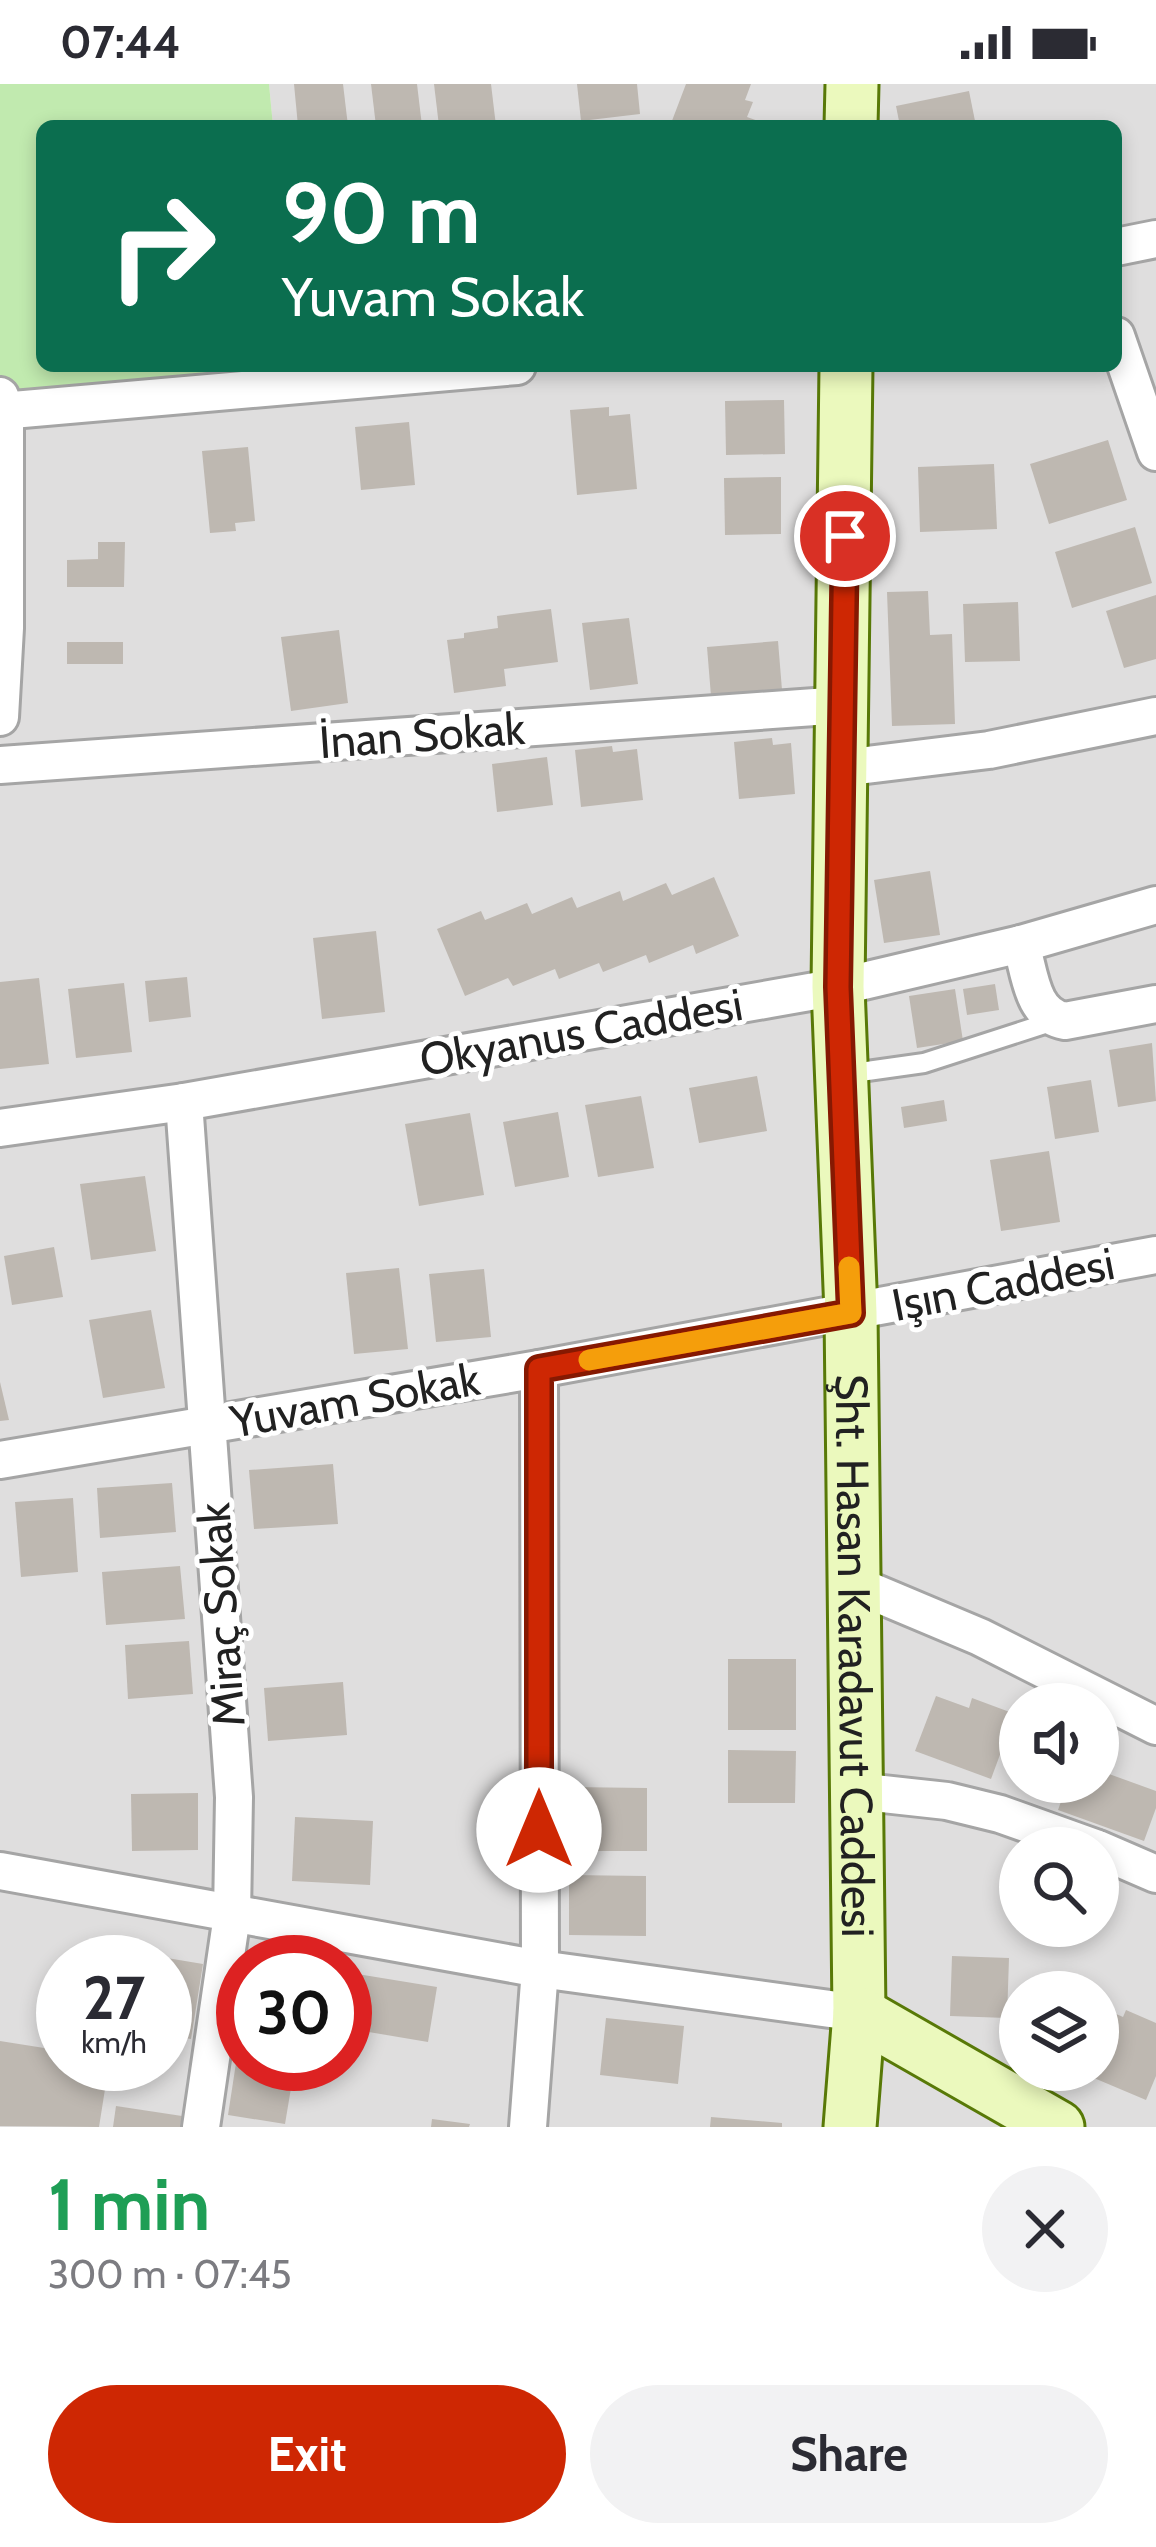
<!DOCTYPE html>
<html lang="en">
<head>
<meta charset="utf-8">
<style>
	body { margin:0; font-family:Cabin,sans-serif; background:#f2f2f3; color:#2b2b33; height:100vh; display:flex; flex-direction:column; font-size:45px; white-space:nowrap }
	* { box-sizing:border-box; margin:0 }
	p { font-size:39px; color:#7c7c81 }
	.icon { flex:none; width:66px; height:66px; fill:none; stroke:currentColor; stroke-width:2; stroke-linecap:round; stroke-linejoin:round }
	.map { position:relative; height:2043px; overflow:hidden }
	.side { display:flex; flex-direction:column; background:#fff; flex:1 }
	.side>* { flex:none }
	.hud { position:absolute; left:36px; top:36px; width:1086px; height:252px; border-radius:18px; box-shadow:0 6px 18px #0003; background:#0b6e4f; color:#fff; overflow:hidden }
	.controls { position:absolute; left:999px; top:1599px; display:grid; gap:24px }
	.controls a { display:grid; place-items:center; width:120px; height:120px; border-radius:50%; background:#fff; box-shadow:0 6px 18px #0003; font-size:60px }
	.speed { position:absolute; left:36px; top:1851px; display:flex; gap:24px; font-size:60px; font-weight:700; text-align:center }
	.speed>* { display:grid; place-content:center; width:156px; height:156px; border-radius:50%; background:#fff; box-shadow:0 6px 18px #0003; line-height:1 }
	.speed small { font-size:30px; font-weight:400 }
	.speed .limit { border:18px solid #d22; background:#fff; color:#111 }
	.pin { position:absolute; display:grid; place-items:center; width:102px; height:102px; color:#fff; margin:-51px; border:6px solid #fff; border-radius:50%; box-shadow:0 3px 12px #0007 }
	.me { position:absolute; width:132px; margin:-66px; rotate:0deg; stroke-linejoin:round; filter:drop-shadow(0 0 9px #0008) }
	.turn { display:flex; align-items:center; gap:42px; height:252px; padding:0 48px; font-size:54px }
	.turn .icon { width:156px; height:156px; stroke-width:2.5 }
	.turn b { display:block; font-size:84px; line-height:102px }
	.round { display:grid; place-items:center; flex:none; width:126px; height:126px; border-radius:63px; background:#f2f2f3 }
	.head { display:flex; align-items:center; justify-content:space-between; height:204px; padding:0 48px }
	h1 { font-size:72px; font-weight:700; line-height:90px; color:#1e9e55 }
	.cta { display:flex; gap:24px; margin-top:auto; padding:24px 48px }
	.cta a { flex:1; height:138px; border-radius:72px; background:#ce2703; color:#fff; font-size:48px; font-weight:700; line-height:138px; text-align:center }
	.cta a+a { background:#f2f2f3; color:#2b2b33 }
	.status { display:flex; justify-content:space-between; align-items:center; height:84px; padding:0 60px; background:#fff; direction:ltr }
	.status svg { height:33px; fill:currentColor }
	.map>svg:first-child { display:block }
	.residential { fill:#dfdede; fill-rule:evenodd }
	.grass { fill:#c1eaaf }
	.building { fill:#beb8b1 }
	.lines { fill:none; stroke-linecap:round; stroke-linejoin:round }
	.lane-casing { stroke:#a5a5a5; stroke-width:24 }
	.street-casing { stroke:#a5a5a5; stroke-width:42 }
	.secondary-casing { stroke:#587907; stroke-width:57 }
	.lane { stroke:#fff; stroke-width:18 }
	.street { stroke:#fff; stroke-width:36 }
	.secondary { stroke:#ebf9bd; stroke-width:51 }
	.route-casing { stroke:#861902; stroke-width:30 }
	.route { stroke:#ce2703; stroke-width:21 }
	.slow { stroke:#f59e0b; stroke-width:21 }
	.labels { text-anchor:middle; stroke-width:10; stroke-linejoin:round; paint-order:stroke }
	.street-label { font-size:45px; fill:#212121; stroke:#fff }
</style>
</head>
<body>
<div class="status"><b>07:44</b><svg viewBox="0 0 49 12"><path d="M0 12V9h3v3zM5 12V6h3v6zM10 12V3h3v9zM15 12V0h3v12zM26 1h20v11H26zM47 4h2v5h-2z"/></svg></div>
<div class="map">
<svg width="1156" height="2043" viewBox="0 0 1156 2043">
	<rect width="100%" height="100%" fill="#f1efe7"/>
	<path class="residential" d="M269,0h887v2043h-1156v-1731l379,-30h737v-240h-843zM1020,1620h78v78h-78zM1020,1764h78v78h-78zM63,1878h102v102h-102zM243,1878h102v102h-102zM1020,1908h78v78h-78z"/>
	<polygon class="grass" points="0,0 269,0 273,42 42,42 42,282 379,282 0,312"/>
	<g class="building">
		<polygon points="294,0 343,0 348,42 298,42"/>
		<polygon points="371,0 417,0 422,42 376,42"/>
		<polygon points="434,0 491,0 496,42 439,42"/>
		<polygon points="577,0 637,0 640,30 581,37"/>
		<polygon points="686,0 751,0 745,16 753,18 747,33 761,38 759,42 670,42"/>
		<polygon points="969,7 976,42 900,42 896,22"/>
		<polygon points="784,316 785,370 726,371 725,317"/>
		<polygon points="609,323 609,332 630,330 637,405 577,411 570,326"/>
		<polygon points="409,338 415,401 361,406 355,343"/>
		<polygon points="1108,356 1127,416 1049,440 1030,380"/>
		<polygon points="248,363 255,437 235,439 236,447 210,449 202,367"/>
		<polygon points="994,380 997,445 920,448 918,383"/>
		<polygon points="781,393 781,450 725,451 724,394"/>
		<polygon points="1135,443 1152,499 1072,524 1055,468"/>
		<polygon points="98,458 125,458 124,503 67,503 67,476 98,475"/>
		<polygon points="928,507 930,551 952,550 955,640 892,642 887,508"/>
		<polygon points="1156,511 1156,575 1124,584 1106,527"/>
		<polygon points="1018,518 1020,577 965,578 963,520"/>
		<polygon points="551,525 558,578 504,585 506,602 454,609 447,556 464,554 464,549 498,544 497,532"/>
		<polygon points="629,534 638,600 590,606 582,539"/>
		<polygon points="339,546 348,619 291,627 281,553"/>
		<polygon points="778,557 782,606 711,612 707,563"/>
		<rect x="67" y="558" width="56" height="22"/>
		<polygon points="772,654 773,661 791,659 795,710 739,715 734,658"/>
		<polygon points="612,662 613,668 637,665 643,716 581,723 575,666"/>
		<polygon points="547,673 553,721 497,728 492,680"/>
		<polygon points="930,787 940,851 884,859 874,796"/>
		<polygon points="714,793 739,852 696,870 693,861 649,879 646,871 603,888 599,879 559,895 555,885 513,902 508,894 465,912 437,845 481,827 485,836 527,819 532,830 572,813 577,824 620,807 623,817 666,799 672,811"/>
		<polygon points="376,847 385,928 322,935 313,854"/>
		<polygon points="187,893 191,933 149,938 145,897"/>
		<polygon points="39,894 49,980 0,985 0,898"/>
		<polygon points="124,899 132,968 76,974 68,905"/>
		<polygon points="995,900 999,926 967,931 963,905"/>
		<polygon points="955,905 963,957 917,964 909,912"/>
		<polygon points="1152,959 1156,1017 1118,1023 1109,966"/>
		<polygon points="757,992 767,1047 699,1059 689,1004"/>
		<polygon points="1091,996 1099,1048 1055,1055 1047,1003"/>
		<polygon points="641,1012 654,1084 598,1093 585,1021"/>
		<polygon points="944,1016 947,1037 904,1044 901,1023"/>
		<polygon points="558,1028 569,1093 515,1103 503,1038"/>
		<polygon points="470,1029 484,1111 419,1122 405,1040"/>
		<polygon points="1049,1067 1060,1138 1001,1147 990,1076"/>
		<polygon points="145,1092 156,1167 91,1176 80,1100"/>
		<polygon points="54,1163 63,1213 12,1221 4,1172"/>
		<polygon points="399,1184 408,1265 354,1270 346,1189"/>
		<polygon points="484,1185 491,1253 436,1258 429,1190"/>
		<polygon points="151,1226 165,1304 103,1314 89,1236"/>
		<polygon points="0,1298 9,1336 0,1337"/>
		<polygon points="333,1380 338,1440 254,1445 249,1386"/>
		<polygon points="172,1399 176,1448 100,1454 97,1404"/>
		<polygon points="73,1414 78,1488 21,1493 15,1418"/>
		<polygon points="180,1482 185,1535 106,1541 102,1488"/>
		<polygon points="189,1557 193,1610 128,1615 125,1561"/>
		<rect x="728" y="1575" width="68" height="71"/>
		<polygon points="343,1598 347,1651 268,1657 264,1604"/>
		<polygon points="936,1612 969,1624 972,1614 1015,1630 991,1695 915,1667"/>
		<polygon points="728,1666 796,1667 795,1719 728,1719"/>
		<polygon points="1098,1686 1156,1707 1156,1724 1144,1757 1058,1726 1068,1698 1098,1698"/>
		<polygon points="570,1703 647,1704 647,1767 570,1767"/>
		<polygon points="198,1709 198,1766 132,1767 131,1710"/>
		<polygon points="295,1733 373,1737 370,1801 292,1797"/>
		<polygon points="569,1791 646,1792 646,1852 569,1851"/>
		<polygon points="143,1870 203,1880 191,1955 165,1951 165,1878 142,1878"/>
		<polygon points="952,1872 1009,1874 1007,1934 950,1932"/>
		<polygon points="345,1888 437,1903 428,1958 345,1944"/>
		<polygon points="1098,1922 1123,1933 1126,1926 1156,1939 1156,1992 1146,2016 1075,1986 1098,1986"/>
		<polygon points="606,1934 684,1942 678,2000 600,1991"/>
		<polygon points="0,1957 63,1967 63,1980 109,1980 99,2043 0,2042"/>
		<polygon points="238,1966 243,1966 243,1980 295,1980 285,2040 228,2031"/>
		<polygon points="116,2022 182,2032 180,2043 113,2043"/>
		<polygon points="711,2033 782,2039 782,2043 710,2043"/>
		<polygon points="432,2035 470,2040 469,2043 431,2043"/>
	</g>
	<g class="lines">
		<defs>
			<polyline id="lane" points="846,990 924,979 1057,936"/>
			<g id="street">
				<polyline points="1116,163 1156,155"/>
				<polyline points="1116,252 1156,368"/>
				<polyline points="0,312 5,327 5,544 0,633"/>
				<polyline points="0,327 517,282"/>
				<polyline points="0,681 843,621"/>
				<polyline points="842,684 989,666 1156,632"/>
				<path d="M1021,860c9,29 10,71 44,77l91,-17"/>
				<polyline points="184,1018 234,1713 232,1831 201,2043"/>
				<polyline points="0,1044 184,1018 838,903 1021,860 1156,821"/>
				<polyline points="0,1376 539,1285 1156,1171"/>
				<polyline points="854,1500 980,1553 1156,1642"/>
				<polyline points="856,1707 947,1717 1000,1730 1095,1764"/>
				<polyline points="1098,1765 1156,1790"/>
				<polyline points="0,1787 540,1885 859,1929"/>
				<polyline points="528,2043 540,1885 539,1285"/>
			</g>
			<g id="secondary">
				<polyline points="851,42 852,0"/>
				<path id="s1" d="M846,282l-8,621 13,326 8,700 -9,114"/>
				<polyline points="859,1929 1058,2043"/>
			</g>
		</defs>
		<use href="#lane" class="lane-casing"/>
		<use href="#street" class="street-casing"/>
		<use href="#secondary" class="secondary-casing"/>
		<use href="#lane" class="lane"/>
		<use href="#street" class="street"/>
		<use href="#secondary" class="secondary"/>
	</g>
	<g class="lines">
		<defs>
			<polyline id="route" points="539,1746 539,1285 851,1229 838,903 845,452"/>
		</defs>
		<use href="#route" class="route-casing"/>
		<use href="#route" class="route"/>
		<polyline class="slow" points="589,1276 851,1229 849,1183"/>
	</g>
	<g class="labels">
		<g class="street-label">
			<text transform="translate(422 651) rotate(-4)" y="16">İnan Sokak</text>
			<text transform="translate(581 948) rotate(-10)" y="16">Okyanus Caddesi</text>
			<text transform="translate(1003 1200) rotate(-11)" y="16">Işın Caddesi</text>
			<text transform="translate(355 1316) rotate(-10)" y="16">Yuvam Sokak</text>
			<text transform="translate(221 1531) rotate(-94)" y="16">Miraç Sokak</text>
			<text dy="16" stroke="none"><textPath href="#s1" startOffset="1290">Şht. Hasan Karadavut Caddesi</textPath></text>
		</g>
	</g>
</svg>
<div class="controls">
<a><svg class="icon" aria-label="sound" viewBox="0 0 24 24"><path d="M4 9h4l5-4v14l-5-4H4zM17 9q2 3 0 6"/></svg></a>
<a><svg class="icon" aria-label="search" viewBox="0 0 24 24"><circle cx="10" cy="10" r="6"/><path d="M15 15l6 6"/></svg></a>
<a><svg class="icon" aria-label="layers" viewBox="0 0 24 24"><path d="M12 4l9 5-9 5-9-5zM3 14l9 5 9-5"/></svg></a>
</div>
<div class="speed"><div>27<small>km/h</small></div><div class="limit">30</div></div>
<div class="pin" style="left:845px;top:452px;background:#d93025"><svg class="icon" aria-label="arrive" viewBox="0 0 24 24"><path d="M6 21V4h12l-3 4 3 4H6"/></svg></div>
<svg class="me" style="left:539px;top:1746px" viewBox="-20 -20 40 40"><circle r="19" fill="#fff"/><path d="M0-13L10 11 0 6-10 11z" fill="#ce2703"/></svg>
<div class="hud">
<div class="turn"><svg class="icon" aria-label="right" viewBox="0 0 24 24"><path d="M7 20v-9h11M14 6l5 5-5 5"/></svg><div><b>90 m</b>Yuvam Sokak</div></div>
</div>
</div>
<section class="side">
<div class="head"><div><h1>1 min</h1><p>300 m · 07:45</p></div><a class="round"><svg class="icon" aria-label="close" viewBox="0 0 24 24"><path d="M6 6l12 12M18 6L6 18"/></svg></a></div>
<div class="cta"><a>Exit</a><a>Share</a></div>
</section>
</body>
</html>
